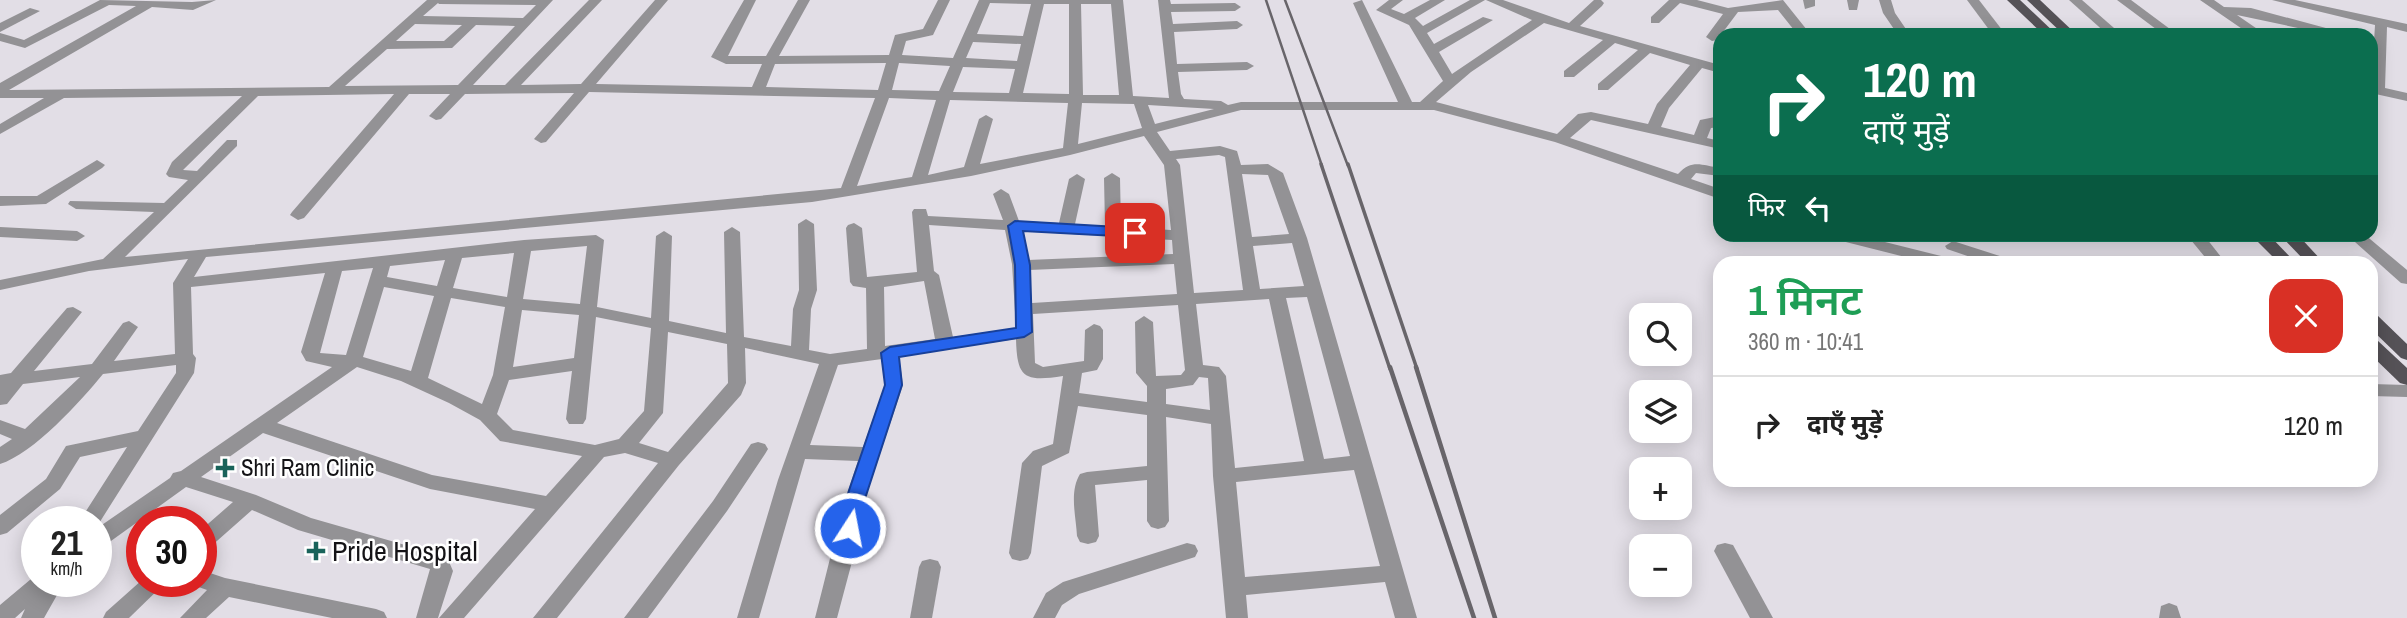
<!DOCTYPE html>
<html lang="hi">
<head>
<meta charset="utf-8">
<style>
	body { margin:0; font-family:"Archivo Narrow","Noto Sans Devanagari",sans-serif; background:#f2f2f2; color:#222; height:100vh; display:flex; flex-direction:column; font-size:26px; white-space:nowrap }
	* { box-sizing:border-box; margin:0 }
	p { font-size:23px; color:#767676 }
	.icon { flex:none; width:38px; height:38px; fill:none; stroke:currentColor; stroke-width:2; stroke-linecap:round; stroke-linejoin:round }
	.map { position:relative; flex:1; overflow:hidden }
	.side { position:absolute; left:1713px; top:256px; width:665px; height:231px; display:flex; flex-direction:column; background:#fff; border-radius:21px; box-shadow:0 4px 18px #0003 }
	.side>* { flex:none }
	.guide { position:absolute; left:1713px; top:28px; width:665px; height:214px; border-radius:21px; box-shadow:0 4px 18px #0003; background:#0b6e4f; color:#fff; overflow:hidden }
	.fabs { position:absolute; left:1629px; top:303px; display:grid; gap:14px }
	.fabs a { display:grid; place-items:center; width:63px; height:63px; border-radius:14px; background:#fff; box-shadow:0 4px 18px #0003; font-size:35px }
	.speed { position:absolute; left:21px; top:506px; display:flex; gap:14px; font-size:35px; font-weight:700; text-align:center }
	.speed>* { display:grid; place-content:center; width:91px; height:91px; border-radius:50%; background:#fff; box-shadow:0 4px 18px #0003; line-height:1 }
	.speed small { font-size:18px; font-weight:400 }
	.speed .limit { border:10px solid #d22; background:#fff; color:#111 }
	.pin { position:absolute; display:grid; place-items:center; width:60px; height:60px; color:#fff; margin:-30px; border-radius:14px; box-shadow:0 4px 10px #0006 }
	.me { position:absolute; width:77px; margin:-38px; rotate:11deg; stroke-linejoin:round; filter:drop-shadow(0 0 5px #0008) }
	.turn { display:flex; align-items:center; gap:24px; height:147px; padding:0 35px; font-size:32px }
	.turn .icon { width:91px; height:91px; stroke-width:2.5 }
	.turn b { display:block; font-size:49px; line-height:60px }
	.then { display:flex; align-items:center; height:66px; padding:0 35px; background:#0003; gap:14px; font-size:26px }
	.round { display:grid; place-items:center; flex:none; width:74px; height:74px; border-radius:21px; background:#f2f2f2 }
	.head { display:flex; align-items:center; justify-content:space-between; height:119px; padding:0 35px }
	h1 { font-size:42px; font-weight:600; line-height:52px; color:#1e9e55 }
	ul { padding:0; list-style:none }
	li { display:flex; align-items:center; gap:21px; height:98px; padding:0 35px; border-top:2px solid #e0e0e0 }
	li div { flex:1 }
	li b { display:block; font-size:26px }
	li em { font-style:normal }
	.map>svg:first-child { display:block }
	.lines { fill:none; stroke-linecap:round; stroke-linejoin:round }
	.minor { fill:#939295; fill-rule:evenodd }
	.major { fill:#555257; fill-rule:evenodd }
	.rail-far2 { stroke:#68656a; stroke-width:2.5 }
	.rail-far1 { stroke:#68656a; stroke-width:3.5 }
	.rail { stroke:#68656a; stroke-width:4.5 }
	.route { fill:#2563eb; stroke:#184099; stroke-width:2 }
	.poi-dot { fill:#19635a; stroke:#fff; stroke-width:2.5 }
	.labels { text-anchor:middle; stroke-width:5; stroke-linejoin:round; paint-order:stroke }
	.poi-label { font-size:23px; fill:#141316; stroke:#fff; text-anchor:start }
	.near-poi-label { font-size:28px; fill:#141316; stroke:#fff; text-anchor:start }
</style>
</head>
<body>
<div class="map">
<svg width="2407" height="618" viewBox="0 0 2407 618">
	<rect width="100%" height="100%" fill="#e2dee6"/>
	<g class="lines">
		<g class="minor">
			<path d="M100,0l92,2 24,-2 -23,10 -41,-3 -143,83 320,-3 98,-87h126l-80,85h32l84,-85h13l-81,85 60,-1 74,-84h13l-72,84 156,3 10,-23h-36l-15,-7 33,-57h12l-28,56h38l32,-56h12l-31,56 110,-1 6,-20 28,-6 15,-29h12l-17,35 -27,6 -4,14 51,3 26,-58h144l10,96 36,2 -11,-98h12l1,4 64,-1 6,4 -6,4 -64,1 2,12 64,-3 6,4 -6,4 -63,3 3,32 70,-2 7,4 -7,4 -69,2 3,22 3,5 37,2 7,4 13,-3h157l-45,-99 9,-3 50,102h8l23,-21 -34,-56 -33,-15 13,-10h14l-12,9 13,5 26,-14h15l-30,18 8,8 47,-26h15l-58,33 7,11 49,-27 10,3 -54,32 13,22 80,-54 -46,-20h17l66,23 25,-23h7l3,3 -2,3 -22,20 140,39v8l-18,-5 -33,40 -8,19 33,8 6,-15 20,-4v11l-9,1 -4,10 13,3v8l-129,-29 -21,18 108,36c14,-15 23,-9 42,-6v8l-24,-3 -5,6 29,10v10l-165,-57 -121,-32h-193l-84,22 13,19 50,-5 17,5 4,14 27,-1 15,9 24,65 110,380h-22l-10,-36 -139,13 2,23h-22l-13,-142 -2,-52 -45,-7 3,104 -4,6 -7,2 -7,-2 -4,-6v-41l-52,5 4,51 -3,6 -8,2 -8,-2 -3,-6c-1,-20 -8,-44 3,-62l7,-2 60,-6v-51l-69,-9 -9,47 -27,13 -11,87 -3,6 -8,2 -8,-2 -3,-6 13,-90 11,-12 20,-7 10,-68c-39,6 -46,2 -47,-37l-117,17 4,29 -42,126v17l-24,90h-22c14,-53 25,-106 43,-157l-53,-2 -46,159h-22l41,-138 41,-116 -74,-16 1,35 -5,12 -62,70 -122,153h-24l125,-155 -33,-10 -21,4 -140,161h-25l96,-109 -105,-20 -167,-56 -62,44 55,18 55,23 136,39 6,14 -15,47h-22l14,-49 -132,-39 -46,-20 -43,38 -8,2v-20l32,-28 -47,-15 -82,59 -8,2v-19l74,-51 3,-5 8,-2 151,-104 -26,-6 -5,-9 24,-79 -134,14 2,67 3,4 -2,15 -98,155v-6h-17l48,-75 -47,10 -20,32 -53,44 -7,2v-20l46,-36 20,-33 72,-15 38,-58v-8l-73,9c-22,27 -70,80 -103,90v-17l12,-8 -12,-5v-14l25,9 55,-52 -57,7 -16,20 -7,1v-30l11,-2 56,-65 6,-1 9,5 -48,59 58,-7 31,-41 6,-2 9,6 -24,34 61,-7 -2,-71 15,-24 -99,12 -89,19v-10l103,-21 51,-47 -78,-3 -8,-5 2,-3 94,2 24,-23 -19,-3 -3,-3 6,-12 70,-66 -178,2 -64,36v-10l44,-26h-44v-15l136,-77 -27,-1 -84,43 -25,-7v-8l24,7zM438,3l1,1 97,1 -13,13 -100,-2zM990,3l41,1 -8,32 -46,-2zM1044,4h25v90l-46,-1zM1081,4h30l8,91h-36zM1544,23l59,17 -39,31v6h10l41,-34 23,7 -40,34v6h10l42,-37 40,12 -33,39 -9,20 -57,-12 -13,2 -21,20 -121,-32 35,-30zM415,24l47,1 -18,16h-48zM476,25l39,1 -57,59 -113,1 42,-37 65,-1zM973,42l48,2 -4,17 -51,-3zM886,63l-8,27 -112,-3 9,-23zM899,63l51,3 -11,25 -47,-1zM963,67l52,2 -6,24 -56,-1zM589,92l286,6 -34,90 -716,69 112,-111v-6h-10l-30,31 -14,-1 75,-74 136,-2 -102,118 -2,3 8,5 6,-2 105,-124h41l-21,22 7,4 5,-1 24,-25 109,-1 -40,46 7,4 5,-1zM889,98l47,2 -24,77 -55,9zM950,100l118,3 -5,45 -83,16 13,-45 -7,-4 -7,4 -15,48 -36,8zM1082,103l52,1 8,24 -64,16zM1148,105l66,4 -59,15zM1144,136l20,29 7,65 -50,-3 -1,-49 -8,-5 -8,5 1,48 -30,-2 10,-45 -8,-5 -8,5 -10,44 -40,-2 -10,-27 -8,-5 -8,5 10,26 -75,-4 -2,-7h-12l-2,3 5,60 -50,5 -5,-49 -8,-5 -6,2 -2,3 4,54 3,4 13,2 1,61 -37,5 -21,-4 2,-41 6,-19 -3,-66 -8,-5 -8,5 1,66 -6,19 -2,37 -47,-9 -4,-105 -8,-5 -8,5 2,101 -57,-12 3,-85 -8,-5 -8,5 -5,82 -54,-11 7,-67 -8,-5 -72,5 -330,37 12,-20 606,-55 159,-26 99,-21zM1219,155l6,2 18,133 -49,3 -14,-128 -4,-6zM1242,174l26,1 21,59 -37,3zM929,225l76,5 7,34 4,64 -63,9 -14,-62 -5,-4zM1022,231l150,9 1,14 -145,6zM1292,243l12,43 -44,3 -7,-43zM587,246l-7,58 -57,-5 8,-48zM514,253l-7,44 -54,-9 9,-30zM445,260l-8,26 -50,-9 3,-11zM1174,264l3,30 -145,9 -3,-33zM373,268l-27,87 -26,-2 22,-82zM924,281l11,58 -50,7 -1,-59zM384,287l50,9 -23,75 -48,-14zM1307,297l43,159 -26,3 -38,-161zM451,298l54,9 -12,68 -11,29 -54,-26zM1269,299l35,162 -69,7 -9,-92 -7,-9 -16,-2 -7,-61zM1178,305l7,65 -4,5 -25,1 -3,-54 -9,-6 -9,6 1,51 11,13v16l-68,-9 3,-20 15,-3 6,-11v-29l-3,-4 -6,-2 -9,6 -1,31 -41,6 -8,-4 -2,-49zM522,310l57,5 -5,43 -61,9zM596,317l55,11 -7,83 -25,28 -24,6 -82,-15 -16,-16 12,-34 63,-9 -6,48 3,5h14l3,-5zM668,332l59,12 1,39 -60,69 -29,-9 24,-30zM882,359l3,26 -22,62 -53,-2 28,-80zM357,367l44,14 48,22 31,17 20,21 82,15 -36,40 -114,-21 -155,-52zM1199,377l9,1 2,32 -44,-6v-15l27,-4zM1354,470l26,96 -135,11 -9,-95z"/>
			<polygon points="1669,0 1697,0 1728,8 1783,0 1811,35 1798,35 1778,10 1738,12 1717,40 1712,41 1706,37 1723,14 1680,3 1659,23 1651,23 1651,17"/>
			<polygon points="1803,0 1815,0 1815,6 1805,9"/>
			<polygon points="1847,0 1859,0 1857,10 1849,10"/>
			<polygon points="1879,0 1891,0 1895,13 1910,35 1898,35 1883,13"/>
			<polygon points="1967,0 1979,0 2006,35 1993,35"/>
			<polygon points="2069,0 2082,0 2122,35 2108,35"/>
			<polygon points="2117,0 2131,0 2178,35 2164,35"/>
			<polygon points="2200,0 2214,0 2224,7 2251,8 2337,31 2331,35 2237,15 2266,35 2251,35"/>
			<polygon points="2272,0 2295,0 2407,24 2407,32 2387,27 2385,88 2407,93 2407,101 2371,93 2375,25"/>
			<polygon points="30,8 40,11 0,32 0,23"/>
			<polygon points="97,160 105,165 102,168 46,204 0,206 0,196 37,196"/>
			<polygon points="0,227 77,231 85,236 77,241 0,237"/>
			<polygon points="1824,234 1853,234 1949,258 1951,262 1925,262 1826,237"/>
			<polygon points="2186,234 2203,234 2225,262 2209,262"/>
			<polygon points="2346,234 2364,234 2407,270 2407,284 2401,283"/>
			<polygon points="1953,241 2006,258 2008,262 1985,262 1947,249 1945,246"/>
			<polygon points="2371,384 2407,385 2407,397 2371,396"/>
			<polygon points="758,442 765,444 768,449 765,454 727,511 648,618 624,618 713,501 751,444"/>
			<polygon points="1187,543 1195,545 1198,551 1195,557 1079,594 1062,605 1055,618 1033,618 1046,593 1063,582"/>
			<polygon points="1725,543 1733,545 1773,618 1750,618 1714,551 1717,545"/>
			<polygon points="930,559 938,561 941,567 932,618 910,618 919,567 922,561"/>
			<polygon points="201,570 225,578 376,609 384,612 387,618 332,618 229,597 206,618 180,618 207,590 193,585 191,581 201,581"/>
			<polygon points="37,574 37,581 65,581 44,618 21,618 25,609 15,618 0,618 0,605"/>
			<polygon points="142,580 167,581 129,618 103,618 106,612"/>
			<polygon points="2169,603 2177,606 2181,618 2159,618 2161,606"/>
		</g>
		<g class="major">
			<polygon points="2007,0 2020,0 2057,35 2044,35"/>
			<polygon points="2027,0 2040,0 2077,35 2064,35"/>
			<polygon points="2250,234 2268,234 2295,262 2278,262"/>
			<polygon points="2279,234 2297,234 2323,262 2306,262"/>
			<polygon points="2371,314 2377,315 2407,344 2407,360 2401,358 2371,329"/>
			<polygon points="2371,338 2377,340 2407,368 2407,385 2400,383 2371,355"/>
		</g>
		<g class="rail-far2">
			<polyline points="1266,0 1322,166"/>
			<polyline points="1285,0 1348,166"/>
		</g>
		<g class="rail-far1">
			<polyline points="1321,164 1390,369"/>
			<polyline points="1348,164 1417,369"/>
		</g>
		<g class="rail">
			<polyline points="1390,367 1474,618"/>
			<polyline points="1416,367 1495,618"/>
		</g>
	</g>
	<polygon class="route" points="1015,221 1135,228 1142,233 1135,237 1023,231 1030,265 1032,332 1024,337 899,357 902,385 861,511 860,528 850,535 843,533 842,511 885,385 881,353 890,347 1016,328 1015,265 1008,226"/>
	<g class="poi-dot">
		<path d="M221.5 457.5h7v7h7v7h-7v7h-7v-7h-7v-7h7z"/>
		<path d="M312.5 540.5h7v7h7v7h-7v7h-7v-7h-7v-7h7z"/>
	</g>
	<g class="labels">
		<g class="poi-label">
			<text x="241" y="476">Shri Ram Clinic</text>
		</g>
		<g class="near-poi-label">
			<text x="332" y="561">Pride Hospital</text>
		</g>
	</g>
</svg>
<div class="fabs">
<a><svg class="icon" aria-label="search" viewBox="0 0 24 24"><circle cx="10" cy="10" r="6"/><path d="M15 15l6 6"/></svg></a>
<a><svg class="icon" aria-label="layers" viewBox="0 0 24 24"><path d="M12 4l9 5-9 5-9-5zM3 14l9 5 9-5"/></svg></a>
<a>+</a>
<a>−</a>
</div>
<div class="speed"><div>21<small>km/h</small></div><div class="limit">30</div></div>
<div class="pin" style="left:1135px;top:233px;background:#d93025"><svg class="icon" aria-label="arrive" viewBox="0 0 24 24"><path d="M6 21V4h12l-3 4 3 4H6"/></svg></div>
<svg class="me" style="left:850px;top:528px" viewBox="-20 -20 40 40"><circle r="17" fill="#2563eb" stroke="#fff" stroke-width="3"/><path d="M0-11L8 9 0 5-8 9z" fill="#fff"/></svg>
<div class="guide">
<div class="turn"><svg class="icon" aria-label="right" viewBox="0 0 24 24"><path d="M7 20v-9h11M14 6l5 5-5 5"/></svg><div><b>120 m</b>दाएँ मुड़ें</div></div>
<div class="then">फिर<svg class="icon" aria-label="left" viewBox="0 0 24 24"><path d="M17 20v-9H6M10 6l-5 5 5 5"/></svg></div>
</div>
<section class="side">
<div class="head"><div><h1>1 मिनट</h1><p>360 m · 10:41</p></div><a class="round" style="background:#d93025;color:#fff"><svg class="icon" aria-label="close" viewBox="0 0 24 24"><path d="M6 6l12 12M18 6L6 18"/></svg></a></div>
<ul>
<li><svg class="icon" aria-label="right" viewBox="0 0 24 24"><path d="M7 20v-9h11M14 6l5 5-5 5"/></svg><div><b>दाएँ मुड़ें</b></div><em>120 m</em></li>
</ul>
</section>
</div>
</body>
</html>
